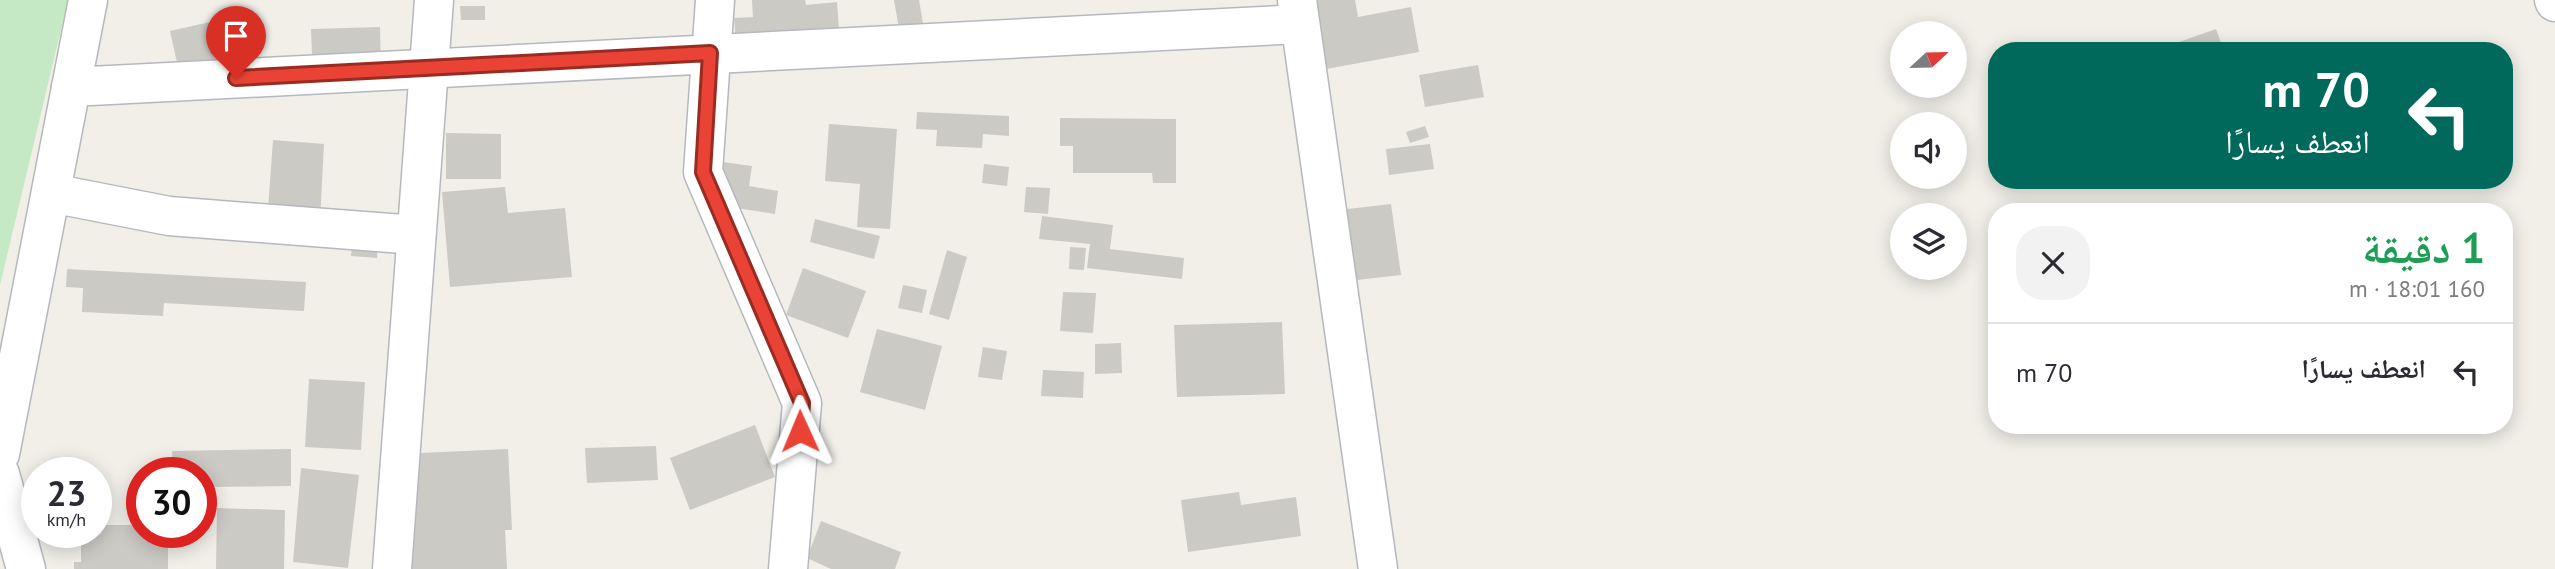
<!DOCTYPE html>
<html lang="ar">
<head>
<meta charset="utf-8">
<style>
	body { margin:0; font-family:"PT Sans","Noto Naskh Arabic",sans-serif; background:#f2f2f3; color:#2b2b33; direction:rtl; height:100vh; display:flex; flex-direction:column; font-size:26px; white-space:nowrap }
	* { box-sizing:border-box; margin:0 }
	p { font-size:23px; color:#7c7c81 }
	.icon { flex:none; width:38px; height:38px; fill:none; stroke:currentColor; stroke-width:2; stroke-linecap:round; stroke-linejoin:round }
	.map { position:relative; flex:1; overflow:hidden; direction:ltr }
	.details { position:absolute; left:1988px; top:203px; width:525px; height:231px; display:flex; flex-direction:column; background:#fff; border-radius:28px; box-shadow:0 4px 18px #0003; direction:rtl }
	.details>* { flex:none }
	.guide { position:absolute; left:1988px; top:42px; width:525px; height:147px; border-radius:28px; box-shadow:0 4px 18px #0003; direction:rtl; background:#00695c; color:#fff; overflow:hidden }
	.needle { width:46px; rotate:68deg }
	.buttons { position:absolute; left:1890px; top:21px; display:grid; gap:14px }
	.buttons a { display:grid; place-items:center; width:77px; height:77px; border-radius:50%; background:#fff; box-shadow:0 4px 18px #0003; font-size:35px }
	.speed { position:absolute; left:21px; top:457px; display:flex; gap:14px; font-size:35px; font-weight:700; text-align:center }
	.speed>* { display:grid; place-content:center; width:91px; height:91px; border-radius:50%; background:#fff; box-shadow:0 4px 18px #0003; line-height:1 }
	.speed small { font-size:18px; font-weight:400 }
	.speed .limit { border:10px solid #d22; background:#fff; color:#111 }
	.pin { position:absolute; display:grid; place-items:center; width:60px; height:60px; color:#fff; margin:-72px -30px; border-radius:50% 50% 50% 0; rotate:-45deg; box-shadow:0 0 7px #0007 }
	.pin .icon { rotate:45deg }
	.me { position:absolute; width:77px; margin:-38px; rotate:359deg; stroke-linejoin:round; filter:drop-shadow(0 0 5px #0008) }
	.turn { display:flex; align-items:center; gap:24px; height:147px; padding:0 28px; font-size:32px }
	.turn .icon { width:91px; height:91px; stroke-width:2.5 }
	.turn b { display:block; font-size:49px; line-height:60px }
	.round { display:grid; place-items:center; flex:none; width:74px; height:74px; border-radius:28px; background:#f2f2f3 }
	.summary { display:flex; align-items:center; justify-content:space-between; height:119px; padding:0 28px }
	h1 { font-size:42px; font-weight:700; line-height:52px; color:#1e9e55 }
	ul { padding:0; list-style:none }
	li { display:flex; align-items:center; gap:21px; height:98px; padding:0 28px; border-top:2px solid #e1e1e2 }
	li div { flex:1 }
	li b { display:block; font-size:26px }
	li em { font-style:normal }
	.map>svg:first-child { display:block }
	.green { fill:#c5e8c5 }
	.building { fill:#cccac5 }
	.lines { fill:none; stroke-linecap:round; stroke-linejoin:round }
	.minor-casing { stroke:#b5b8bc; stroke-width:41 }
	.minor { stroke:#fff; stroke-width:38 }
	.route-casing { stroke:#982c22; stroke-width:18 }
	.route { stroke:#ea4335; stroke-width:12 }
</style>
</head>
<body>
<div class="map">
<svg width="2555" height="569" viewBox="0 0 2555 569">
	<rect width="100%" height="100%" fill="#f1efe8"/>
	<polygon class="green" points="0,0 68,0 0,285"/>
	<g class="building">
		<polygon points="752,0 805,0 806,5 837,2 840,44 737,52 734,18 753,17"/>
		<polygon points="894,0 919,0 927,47 903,51"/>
		<polygon points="1308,0 1355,0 1358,17 1411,7 1419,52 1321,70"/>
		<polygon points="460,6 485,6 485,20 461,20"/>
		<polygon points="210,22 222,76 182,85 170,31"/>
		<polygon points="380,27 381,71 289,74 289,56 312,55 311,29"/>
		<polygon points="2216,29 2224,51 2156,51 2156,50"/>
		<polygon points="1478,65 1484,97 1425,107 1419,75"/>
		<polygon points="917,112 1009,116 1009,136 983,134 982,148 936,146 937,130 916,129"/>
		<polygon points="1060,118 1176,119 1176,183 1153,183 1152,173 1073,173 1073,146 1060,146"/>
		<polygon points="829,124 897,129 890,229 857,227 860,184 825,181"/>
		<polygon points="1425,126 1429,137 1410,143 1406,132"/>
		<polygon points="446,133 501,134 501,179 446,179"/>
		<polygon points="273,140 324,144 319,241 266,237"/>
		<polygon points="1430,144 1434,169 1389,175 1386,149"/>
		<polygon points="723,162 752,166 749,186 778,191 775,214 717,205"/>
		<polygon points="984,164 1009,167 1007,186 982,183"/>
		<polygon points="505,187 508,213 565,208 572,277 450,287 442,192"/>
		<polygon points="1026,187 1050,188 1048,214 1024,212"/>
		<polygon points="1391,204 1401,275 1348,281 1339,210"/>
		<polygon points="1042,216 1113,225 1110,249 1184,258 1182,279 1087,268 1090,244 1039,239"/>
		<polygon points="815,219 880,236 874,259 810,242"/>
		<polygon points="353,233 378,235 377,258 351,256"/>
		<polygon points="1070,247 1086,248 1084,270 1069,269"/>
		<polygon points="947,250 967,257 949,320 929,314"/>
		<polygon points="803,268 866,291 848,338 786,315"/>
		<polygon points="67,269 306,282 304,311 164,303 163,316 82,312 83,288 66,287"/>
		<polygon points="903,285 927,290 922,313 898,308"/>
		<polygon points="1063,292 1096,293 1093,333 1060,331"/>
		<polygon points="1282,322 1285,394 1177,397 1174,325"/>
		<polygon points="877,329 942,346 925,410 860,392"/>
		<polygon points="1121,343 1122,373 1095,374 1095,344"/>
		<polygon points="983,347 1007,351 1002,380 978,377"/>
		<polygon points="1043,370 1084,372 1083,398 1041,396"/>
		<polygon points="309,379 365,382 361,450 305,447"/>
		<polygon points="755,425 775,477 690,510 670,458"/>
		<polygon points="656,446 658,480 587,483 585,448"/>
		<polygon points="291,449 291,486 201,487 201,472 173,472 172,451"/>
		<polygon points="508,449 512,530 505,530 507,569 404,569 399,454"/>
		<polygon points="301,468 359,475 348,568 293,562"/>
		<polygon points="1239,492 1241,505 1296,497 1301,536 1188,552 1181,500"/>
		<polygon points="217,508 285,510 284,569 216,569"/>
		<polygon points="821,521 901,552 895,569 831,569 807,558"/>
		<polygon points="100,525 142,525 142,532 168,532 168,569 74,569 74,562 81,562 81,535 101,534"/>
	</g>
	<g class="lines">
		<defs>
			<g id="minor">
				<polyline points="715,0 703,172 802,403 788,569"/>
				<polyline points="1297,0 1378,569"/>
				<polyline points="2554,0 2555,2"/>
				<polyline points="71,87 1300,24"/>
				<polyline points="51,193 169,216 416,235"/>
				<polyline points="0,454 88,0"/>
				<polyline points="0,474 26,569"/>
				<polyline points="392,569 434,0"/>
			</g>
		</defs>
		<use href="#minor" class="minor-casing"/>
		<use href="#minor" class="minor"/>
	</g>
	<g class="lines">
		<defs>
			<polyline id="route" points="236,78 710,53 703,172 802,403 800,431"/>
		</defs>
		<use href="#route" class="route-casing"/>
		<use href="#route" class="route"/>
	</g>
</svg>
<div class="buttons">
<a><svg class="needle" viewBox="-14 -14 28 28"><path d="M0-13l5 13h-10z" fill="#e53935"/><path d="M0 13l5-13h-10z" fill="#7c7c81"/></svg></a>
<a><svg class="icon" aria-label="sound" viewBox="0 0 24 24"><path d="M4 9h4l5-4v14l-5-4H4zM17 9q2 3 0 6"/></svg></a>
<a><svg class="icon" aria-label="layers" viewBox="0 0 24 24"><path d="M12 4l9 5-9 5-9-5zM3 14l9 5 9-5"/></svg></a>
</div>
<div class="speed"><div>23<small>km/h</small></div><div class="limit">30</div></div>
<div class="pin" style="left:236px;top:78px;background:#d93025"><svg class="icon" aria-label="arrive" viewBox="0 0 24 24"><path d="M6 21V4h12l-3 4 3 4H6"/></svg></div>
<svg class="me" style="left:800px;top:431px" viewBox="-20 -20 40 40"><path d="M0-17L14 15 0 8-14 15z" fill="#ea4335" stroke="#fff" stroke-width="4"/></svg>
<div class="guide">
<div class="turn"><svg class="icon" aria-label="left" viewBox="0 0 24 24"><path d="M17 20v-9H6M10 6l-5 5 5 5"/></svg><div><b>70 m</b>انعطف يسارًا</div></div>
</div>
<section class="details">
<div class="summary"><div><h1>1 دقيقة</h1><p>160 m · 18:01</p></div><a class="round"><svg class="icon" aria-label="close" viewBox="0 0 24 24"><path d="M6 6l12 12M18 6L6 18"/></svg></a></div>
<ul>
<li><svg class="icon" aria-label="left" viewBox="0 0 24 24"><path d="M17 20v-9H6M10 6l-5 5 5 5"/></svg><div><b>انعطف يسارًا</b></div><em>70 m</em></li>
</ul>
</section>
</div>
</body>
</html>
